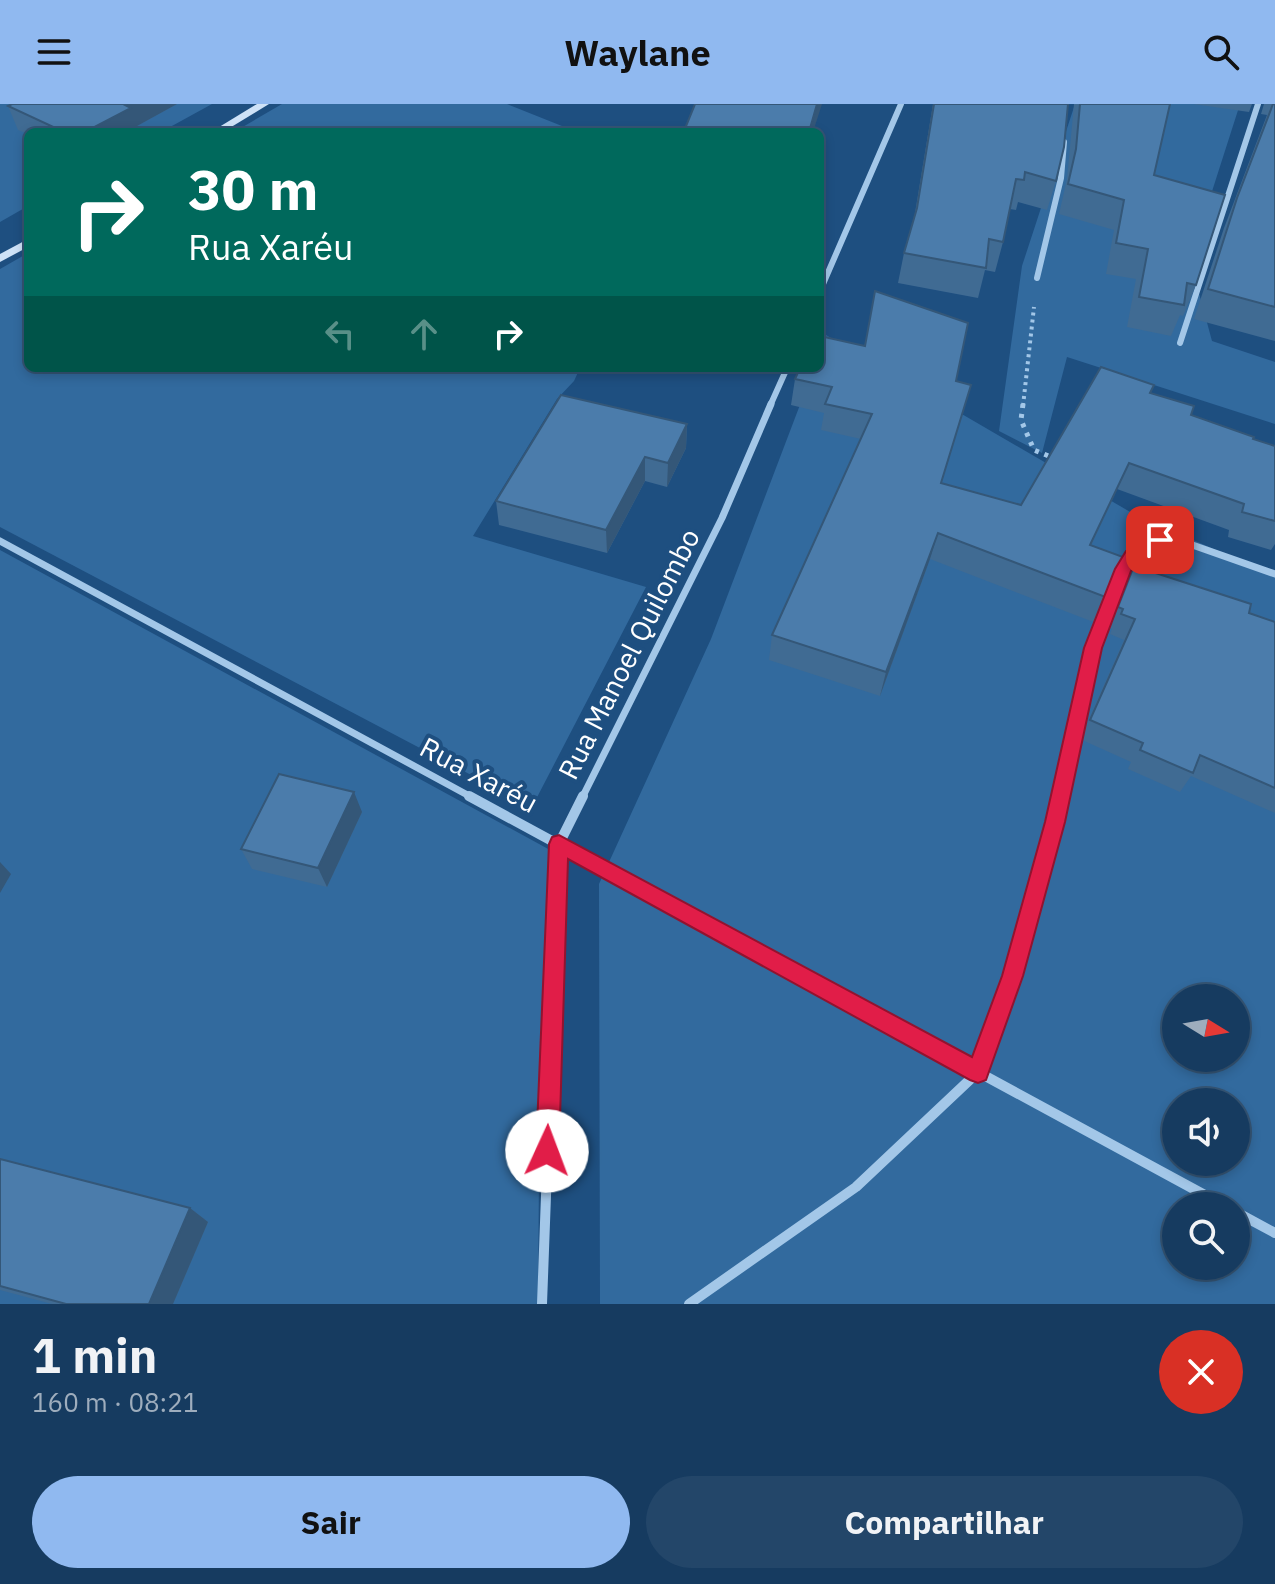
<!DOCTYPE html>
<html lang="pt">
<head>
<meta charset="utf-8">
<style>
	body { margin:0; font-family:"IBM Plex Sans",sans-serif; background:#234669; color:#f1f3f6; height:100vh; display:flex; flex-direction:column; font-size:30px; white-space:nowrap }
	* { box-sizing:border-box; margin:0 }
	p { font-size:26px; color:#9eadbd }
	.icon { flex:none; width:44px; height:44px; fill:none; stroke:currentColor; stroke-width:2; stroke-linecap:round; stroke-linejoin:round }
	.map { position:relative; height:1200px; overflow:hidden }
	.side { display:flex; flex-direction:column; background:#163b60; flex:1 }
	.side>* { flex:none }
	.top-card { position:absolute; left:24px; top:24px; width:800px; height:244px; border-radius:12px; box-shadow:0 4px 12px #0003,0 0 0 2px #355575; background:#00695c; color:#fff; overflow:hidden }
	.needle { width:52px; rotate:101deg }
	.fabs { position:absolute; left:1162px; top:880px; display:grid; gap:16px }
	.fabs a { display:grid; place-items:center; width:88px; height:88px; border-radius:50%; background:#163b60; box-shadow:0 4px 12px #0003,0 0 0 2px #355575; font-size:40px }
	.pin { position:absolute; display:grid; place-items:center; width:68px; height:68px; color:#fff; margin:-34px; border-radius:16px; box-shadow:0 4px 12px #0006 }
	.me { position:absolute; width:88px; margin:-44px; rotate:2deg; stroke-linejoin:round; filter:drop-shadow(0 0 6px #0008) }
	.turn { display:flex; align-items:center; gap:28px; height:168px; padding:0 32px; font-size:36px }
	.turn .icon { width:104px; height:104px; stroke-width:2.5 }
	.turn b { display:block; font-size:56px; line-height:68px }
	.lanes { display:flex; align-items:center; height:76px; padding:0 32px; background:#0003; justify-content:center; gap:40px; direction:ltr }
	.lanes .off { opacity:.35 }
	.round { display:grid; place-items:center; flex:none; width:84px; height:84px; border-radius:42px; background:#234669 }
	.overview { display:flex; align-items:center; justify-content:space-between; height:136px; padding:0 32px }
	h1 { font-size:48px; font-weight:800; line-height:60px }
	.primary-button { display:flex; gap:16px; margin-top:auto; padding:16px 32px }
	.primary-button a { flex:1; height:92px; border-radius:48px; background:#90b9f0; color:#111; font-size:32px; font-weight:800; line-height:92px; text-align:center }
	.primary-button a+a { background:#234669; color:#f1f3f6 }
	header { display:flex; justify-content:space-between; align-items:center; height:104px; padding:0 32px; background:#90b9f0; color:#111; font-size:36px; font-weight:800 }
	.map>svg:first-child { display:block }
	.green { fill:#326a9e; fill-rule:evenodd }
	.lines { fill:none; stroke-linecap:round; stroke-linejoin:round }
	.path-far1 { stroke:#a3c7e8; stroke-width:4; stroke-dasharray:3 4; stroke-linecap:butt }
	.path { stroke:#a3c7e8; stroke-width:5; stroke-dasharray:4 6; stroke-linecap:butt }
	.street-far2 { stroke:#a3c7e8; stroke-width:6 }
	.street-far1 { stroke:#a3c7e8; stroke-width:7 }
	.street { stroke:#a3c7e8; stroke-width:10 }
	.secondary { fill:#cee2f7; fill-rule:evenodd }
	.wall { fill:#406b93 }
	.shaded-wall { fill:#345778 }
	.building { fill:#4b7cab; stroke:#345778; stroke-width:2 }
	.route { fill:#e11d48; stroke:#92132f; stroke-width:2 }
	.labels { text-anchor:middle; stroke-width:8; stroke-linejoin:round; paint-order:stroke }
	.street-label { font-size:28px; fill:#fff; stroke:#1e4f80 }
</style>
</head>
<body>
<header><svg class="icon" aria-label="menu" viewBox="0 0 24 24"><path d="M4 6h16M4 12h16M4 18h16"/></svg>Waylane<svg class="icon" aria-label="search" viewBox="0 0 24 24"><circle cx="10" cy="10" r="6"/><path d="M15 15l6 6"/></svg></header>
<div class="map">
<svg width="1275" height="1200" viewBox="0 0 1275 1200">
	<rect width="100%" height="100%" fill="#1e4f80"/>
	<g class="green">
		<polygon points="0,0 212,0 161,28 28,28 28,102 0,118"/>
		<polygon points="282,0 507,0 577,28 234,28"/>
		<polygon points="1075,0 1240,0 1190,156 1212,237 1275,258 1275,320 1067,253 1042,349 999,327 1022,162"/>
		<polygon points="28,149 28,264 580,264 574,277 557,295 473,432 646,483 532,703 0,423 0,165"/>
		<path d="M826,231l306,178 143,63v728h-675l-1,-420 112,-245 103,-271h6v-17zM1176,894h60v60h-60zM1176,998h60v60h-60zM1176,1102h60v60h-60z"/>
		<polygon points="0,446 561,752 539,1068 538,1200 0,1200"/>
	</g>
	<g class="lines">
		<polyline class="path-far1" points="1023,302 1034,203"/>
		<polyline class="path" points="1023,300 1021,316 1034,346 1056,355"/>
		<g class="street-far2">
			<polyline points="1037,174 1061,74 1064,38"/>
			<polyline points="820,187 901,0"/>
			<polyline points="1180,239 1258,0"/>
			<polyline points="770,302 787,264"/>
		</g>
		<g class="street-far1">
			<polyline points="0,437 473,694"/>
			<polyline points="582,694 722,414 771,300"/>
			<polyline points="1060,694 1093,544 1123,465 1132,451 1160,436 1181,437 1275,470"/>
		</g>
		<g class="street">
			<polyline points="469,692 1225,1102"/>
			<polyline points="1236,1108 1275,1129"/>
			<polyline points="542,1200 559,740 583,692"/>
			<polyline points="689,1200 856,1083 978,968 1013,872 1061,692"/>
		</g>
		<g class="secondary">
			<polygon points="257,0 269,0 223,28 211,28"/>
			<polygon points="28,135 28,143 0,158 0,150"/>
		</g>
	</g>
	<g class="wall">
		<polygon points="12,0 177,0 137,22 139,27 138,28 28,28 28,30 18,26 8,2"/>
		<polygon points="933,0 1068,0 1056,77 1047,106 1018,98 1016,106 1010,105 1003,138 995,168 985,166 978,194 898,179 904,149 914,115"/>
		<polygon points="1074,0 1170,0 1154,71 1196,181 1183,212 1180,211 1171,232 1127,223 1136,175 1106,170 1114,126 1059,110 1067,75"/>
		<polygon points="1193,0 1252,0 1249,8"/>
		<polygon points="1264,0 1275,0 1275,237 1194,215 1224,124 1267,11 1261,10"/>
		<polygon points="795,275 956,277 942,379 1021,401 1150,289 1191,311 1253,335 1275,342 1275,440 1271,446 1228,433 1229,426 1117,385 1091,442 1108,494 1096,519 930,455 880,592 769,556 772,531 861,335 821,326 824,309 791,301"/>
		<polygon points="687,320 686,344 667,383 645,377 607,449 499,421 496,397"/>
		<polygon points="1134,462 1275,518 1275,709 1191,672 1180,688 1128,665 1131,658 1080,635 1124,536 1110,530 1112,525 1108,523 1123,483"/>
		<polygon points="362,708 327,783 252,765 241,745"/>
		<polygon points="0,1055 190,1104 208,1118 173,1200 52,1200 0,1186"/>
	</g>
	<g class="shaded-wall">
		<polygon points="127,0 177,0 137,22 139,27 138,28 85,28"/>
		<polygon points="817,0 822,0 813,28 809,28"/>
		<polygon points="687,320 686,344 667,383 668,359"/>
		<polygon points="645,353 645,377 607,449 606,426"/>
		<polygon points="938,429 930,455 880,592 886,568"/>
		<polygon points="354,688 362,708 327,783 318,764"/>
		<polygon points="0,758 11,770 0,789"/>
		<polygon points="190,1104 208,1118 173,1200 149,1200"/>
	</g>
	<g class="building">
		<polygon points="12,0 127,0 125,1 131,4 85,28 64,28 8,2"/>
		<polygon points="695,0 817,0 809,28 684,27"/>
		<polygon points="934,0 1068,0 1064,43 1056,77 1025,68 1024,76 1016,75 1003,138 989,135 986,164 904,149 917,104"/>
		<polygon points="1080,0 1170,0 1154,71 1225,91 1196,181 1187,179 1184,201 1139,193 1148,145 1116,139 1124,96 1068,80 1076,45"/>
		<polygon points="1273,0 1275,0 1275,203 1208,185 1237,94"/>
		<polygon points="875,187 968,219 956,277 971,281 941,379 1021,401 1101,263 1154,281 1150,289 1194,302 1191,311 1254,333 1253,335 1275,342 1275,417 1242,408 1244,400 1129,359 1090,441 1123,453 1108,494 938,429 886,568 772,531 872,310 825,300 832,283 795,275 800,264 820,264 820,232 865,242"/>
		<polygon points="561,291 687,320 668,359 645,353 606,426 496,397"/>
		<polygon points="1134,462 1251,500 1249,509 1275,518 1275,684 1200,651 1193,669 1140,646 1143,639 1090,616 1135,515 1121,510 1123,505 1118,503"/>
		<polygon points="279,670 354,688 318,764 241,745"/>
		<polygon points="0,1055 190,1104 149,1200 66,1200 0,1182"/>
	</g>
	<polygon class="route" points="1160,430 1169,436 1138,455 1131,467 1102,544 1065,718 1023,872 986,976 978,979 970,976 568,755 559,1047 556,1055 547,1058 539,1055 536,1047 549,740 552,733 559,731 972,953 1002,872 1045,718 1084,544 1115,465 1126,447"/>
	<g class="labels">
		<g class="street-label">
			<text transform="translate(629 550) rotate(-63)" y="10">Rua Manoel Quilombo</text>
			<text transform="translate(479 671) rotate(28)" y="10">Rua Xaréu</text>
		</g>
	</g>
</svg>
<div class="fabs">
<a><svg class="needle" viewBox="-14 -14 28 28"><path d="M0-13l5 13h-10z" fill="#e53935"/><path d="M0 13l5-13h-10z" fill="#9eadbd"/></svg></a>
<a><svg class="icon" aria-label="sound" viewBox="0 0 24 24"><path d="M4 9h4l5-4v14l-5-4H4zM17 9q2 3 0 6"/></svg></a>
<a><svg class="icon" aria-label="search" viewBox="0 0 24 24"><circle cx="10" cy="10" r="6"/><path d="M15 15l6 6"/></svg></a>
</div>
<div class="pin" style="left:1160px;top:436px;background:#d93025"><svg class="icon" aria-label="arrive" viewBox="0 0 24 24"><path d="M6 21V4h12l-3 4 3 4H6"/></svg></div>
<svg class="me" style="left:547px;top:1047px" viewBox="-20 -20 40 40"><circle r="19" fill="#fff"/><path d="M0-13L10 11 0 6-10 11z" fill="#e11d48"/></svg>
<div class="top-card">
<div class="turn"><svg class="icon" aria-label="right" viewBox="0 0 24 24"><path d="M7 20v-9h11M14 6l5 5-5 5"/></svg><div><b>30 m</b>Rua Xaréu</div></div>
<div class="lanes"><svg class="icon off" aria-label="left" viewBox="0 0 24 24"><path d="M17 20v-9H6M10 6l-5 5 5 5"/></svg><svg class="icon off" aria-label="ahead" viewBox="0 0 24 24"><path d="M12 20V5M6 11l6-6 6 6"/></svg><svg class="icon" aria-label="right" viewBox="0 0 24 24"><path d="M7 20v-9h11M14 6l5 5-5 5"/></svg></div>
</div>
</div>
<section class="side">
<div class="overview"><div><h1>1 min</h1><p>160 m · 08:21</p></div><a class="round" style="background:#d93025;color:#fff"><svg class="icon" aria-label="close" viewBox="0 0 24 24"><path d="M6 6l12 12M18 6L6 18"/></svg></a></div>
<div class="primary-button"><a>Sair</a><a>Compartilhar</a></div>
</section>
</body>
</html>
